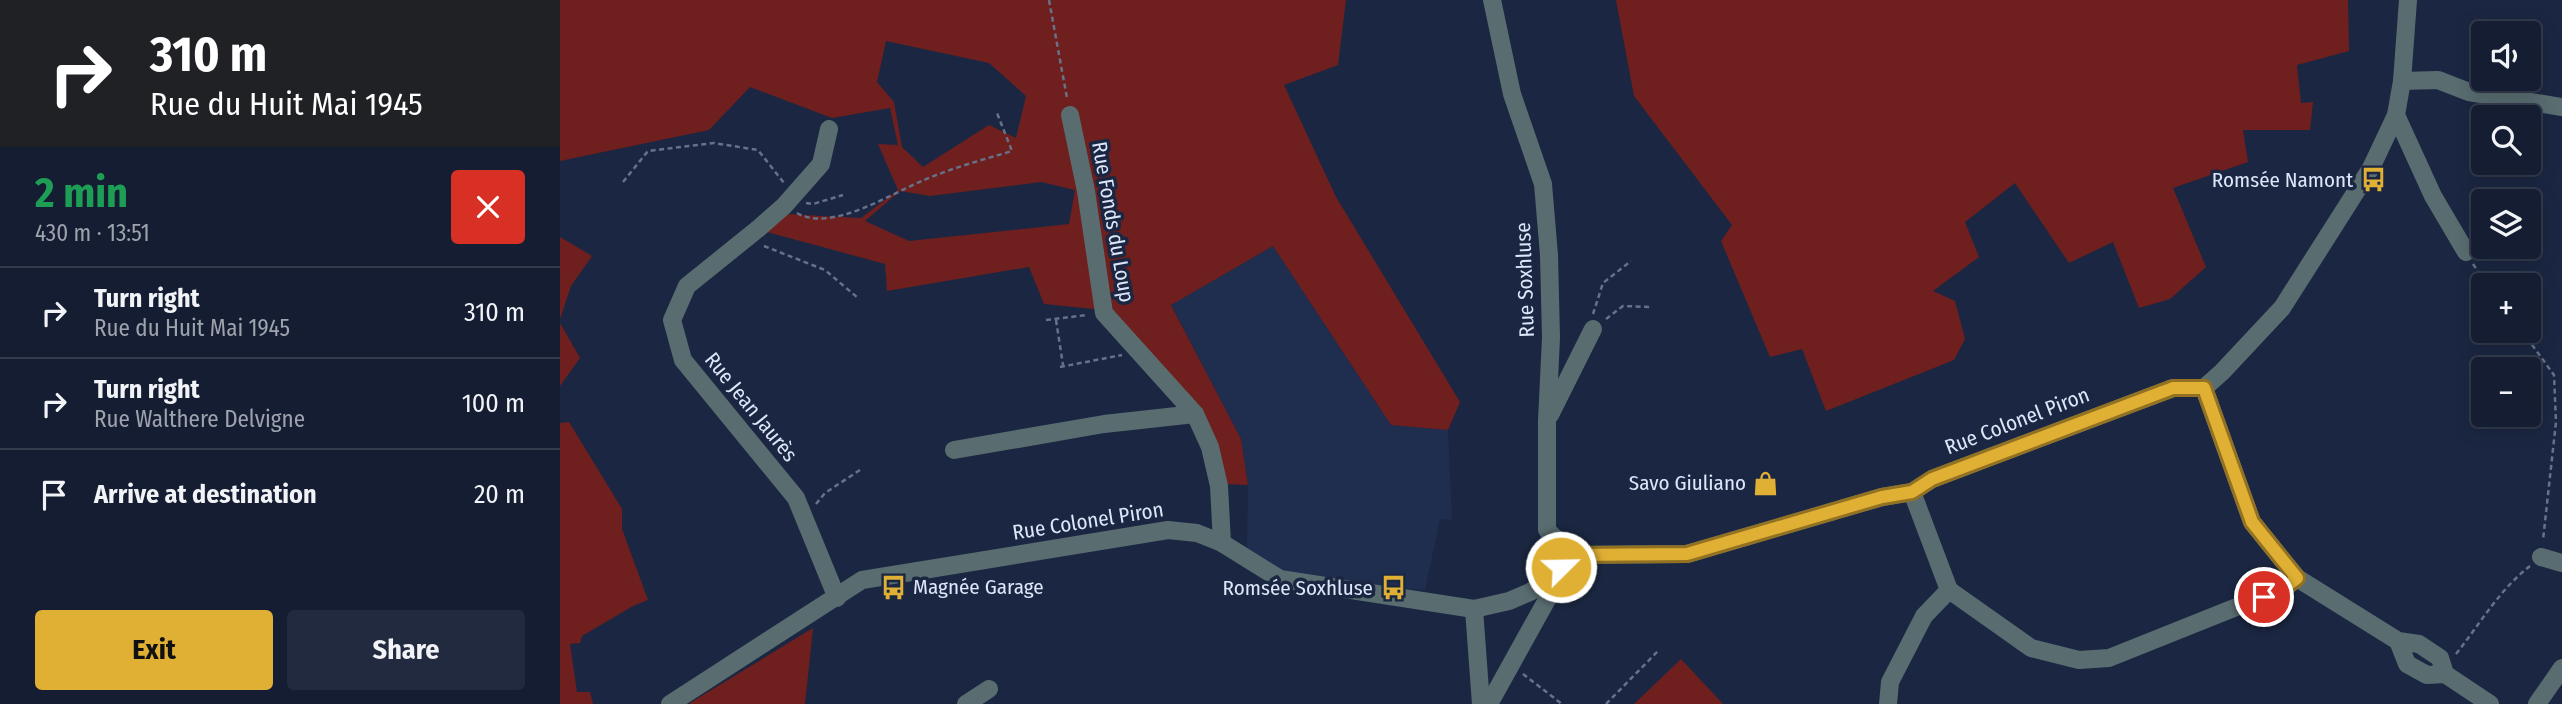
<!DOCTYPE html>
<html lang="en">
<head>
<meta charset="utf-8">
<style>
	body { margin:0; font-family:"Fira Sans Condensed",sans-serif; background:#212a3e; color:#f1f3f6; height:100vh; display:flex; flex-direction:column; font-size:26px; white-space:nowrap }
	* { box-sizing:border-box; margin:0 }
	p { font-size:23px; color:#9da2ac }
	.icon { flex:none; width:38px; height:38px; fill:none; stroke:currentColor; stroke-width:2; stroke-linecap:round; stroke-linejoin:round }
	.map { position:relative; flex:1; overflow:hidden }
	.details { display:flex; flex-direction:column; background:#141d32; width:560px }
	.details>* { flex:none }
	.guide { background:#202124; color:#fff; overflow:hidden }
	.controls { position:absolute; left:1911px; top:21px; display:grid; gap:14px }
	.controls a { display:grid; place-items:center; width:70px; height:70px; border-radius:7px; background:#141d32; box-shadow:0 4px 18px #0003,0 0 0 2px #333b4d; font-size:35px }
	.pin { position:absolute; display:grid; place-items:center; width:60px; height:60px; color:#fff; margin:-30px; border:4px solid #fff; border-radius:50%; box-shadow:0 2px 7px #0007 }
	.me { position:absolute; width:77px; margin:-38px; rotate:67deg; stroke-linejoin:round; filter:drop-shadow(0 0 5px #0008) }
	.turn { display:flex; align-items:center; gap:24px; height:147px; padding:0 35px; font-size:32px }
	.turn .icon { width:91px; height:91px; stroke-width:2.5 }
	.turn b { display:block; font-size:49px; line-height:60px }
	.round { display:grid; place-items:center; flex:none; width:74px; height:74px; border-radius:7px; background:#212a3e }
	.summary { display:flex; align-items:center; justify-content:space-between; height:119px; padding:0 35px }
	h1 { font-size:42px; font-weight:700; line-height:52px; color:#1e9e55 }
	.cta { display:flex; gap:14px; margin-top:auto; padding:14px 35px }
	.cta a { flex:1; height:80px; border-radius:7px; background:#e0b034; color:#111; font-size:28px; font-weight:700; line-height:80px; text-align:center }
	.cta a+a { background:#212a3e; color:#f1f3f6 }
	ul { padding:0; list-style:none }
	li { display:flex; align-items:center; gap:21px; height:91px; padding:0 35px; border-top:2px solid #333b4d }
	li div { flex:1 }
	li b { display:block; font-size:26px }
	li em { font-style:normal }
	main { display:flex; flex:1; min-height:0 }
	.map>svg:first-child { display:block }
	.built { fill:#1f2d4f }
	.green { fill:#6f1f1d; fill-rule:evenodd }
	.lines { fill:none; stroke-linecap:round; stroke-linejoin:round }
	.path { stroke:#67728a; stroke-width:2.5; stroke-dasharray:5 3.5; stroke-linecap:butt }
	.minor { stroke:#596d70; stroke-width:18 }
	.route-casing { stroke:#927222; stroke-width:18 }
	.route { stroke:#e0b034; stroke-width:12 }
	.labels { text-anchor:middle; stroke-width:7; stroke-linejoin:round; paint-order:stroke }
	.poi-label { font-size:21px; fill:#dee7f9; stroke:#1b2742; text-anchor:end }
	.street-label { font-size:21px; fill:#dee7f9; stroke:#1b2742 }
</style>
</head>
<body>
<main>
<section class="details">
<div class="guide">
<div class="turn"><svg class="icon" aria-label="right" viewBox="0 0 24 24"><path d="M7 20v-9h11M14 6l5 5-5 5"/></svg><div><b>310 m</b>Rue du Huit Mai 1945</div></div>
</div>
<div class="summary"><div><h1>2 min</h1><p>430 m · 13:51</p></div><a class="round" style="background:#d93025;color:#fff"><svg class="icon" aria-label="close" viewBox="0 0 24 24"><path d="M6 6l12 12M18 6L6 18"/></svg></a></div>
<ul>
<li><svg class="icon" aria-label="right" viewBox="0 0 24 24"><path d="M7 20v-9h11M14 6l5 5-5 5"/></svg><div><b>Turn right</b><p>Rue du Huit Mai 1945</p></div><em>310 m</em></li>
<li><svg class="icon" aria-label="right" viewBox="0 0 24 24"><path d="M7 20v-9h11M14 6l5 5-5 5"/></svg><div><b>Turn right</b><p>Rue Walthere Delvigne</p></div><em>100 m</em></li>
<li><svg class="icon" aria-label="arrive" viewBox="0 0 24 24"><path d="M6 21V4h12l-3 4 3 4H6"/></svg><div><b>Arrive at destination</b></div><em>20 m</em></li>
</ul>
<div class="cta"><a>Exit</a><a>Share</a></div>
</section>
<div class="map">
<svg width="2002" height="704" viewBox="0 0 2002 704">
	<rect width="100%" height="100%" fill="#1b2742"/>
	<polygon class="built" points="713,246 831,425 888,430 892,520 880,519 865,590 737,580 687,549 688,485 681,439 611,304"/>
	<g class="green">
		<path d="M0,0h786l-8,65 -54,20 52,112 124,205 -12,28 -57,-5 -118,-179 -102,59 70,134 7,46 -24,-1 -17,-65 -93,-108 -70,-7 -15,-37 -142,24 -2,-27 -118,-32 17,-18 77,4 37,-28 -20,-46 20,1 -8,-37 -58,10 -82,-31 -41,43 -149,31zM326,41l103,22 37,33 -10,42 -27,-13 -66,42 -21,-20 -8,-45 -17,-20zM481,182l34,8 -6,34 -160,17 -44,-20 35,-30 30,5z"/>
		<polygon points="1056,0 1788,0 1789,51 1737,65 1741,103 1753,102 1750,130 1683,130 1688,162 1613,188 1646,267 1610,299 1579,308 1553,242 1509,263 1455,183 1405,222 1419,257 1373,291 1395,301 1405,339 1394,360 1266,411 1242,349 1210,357 1161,241 1172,225 1074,96"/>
		<polygon points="0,237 32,256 11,286 0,319"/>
		<polygon points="0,323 20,358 0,386"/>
		<polygon points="9,422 62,509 62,529 88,600 73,606 22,636 20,643 10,644 17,692 30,692 33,704 0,704 0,423"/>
		<polygon points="253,628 245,704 130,704 130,703"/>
		<polygon points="1121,659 1163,704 1074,704"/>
	</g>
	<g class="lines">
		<g class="path">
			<polyline points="489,0 507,98"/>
			<polyline points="63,182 88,151 154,143 198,150 224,183"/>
			<polyline points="246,203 253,204 283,195"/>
			<path d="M237,213c34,20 95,-20 127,-33 28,-12 58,-20 88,-29l-15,-38"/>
			<polyline points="204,246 265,270 298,298"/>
			<polyline points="1913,264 1927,285"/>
			<polyline points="1033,314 1043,283 1071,261"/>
			<polyline points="1046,319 1063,306 1091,307"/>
			<polyline points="486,320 527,315"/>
			<polyline points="496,320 503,365"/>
			<polyline points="1962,331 1994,375 1996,422 1983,540"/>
			<polyline points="500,367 562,355"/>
			<polyline points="256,504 265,493 300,470"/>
			<path d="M1896,654c24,-30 43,-64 74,-88"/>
			<polyline points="963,674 1002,704"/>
			<polyline points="1046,704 1099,650"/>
		</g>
		<g class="minor">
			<polyline points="932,0 952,94 983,184 989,255 991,338 987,421 987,530 1012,555"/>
			<polyline points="1842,81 1878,80 1909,92 2002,107"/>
			<polyline points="510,115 526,191 544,313 635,414 650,447 659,486 662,543"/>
			<polyline points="1836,115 1873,196 1906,252"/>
			<polyline points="269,129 261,164 224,206 199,228 127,286 112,320 123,360 236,498 277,598"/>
			<polyline points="1644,388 1692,522 1737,578 1838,641 1859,644 1880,658 1885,674"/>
			<polyline points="990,415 1033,329"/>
			<polyline points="394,450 544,424 635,414"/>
			<polyline points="1352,492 1389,590"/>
			<polyline points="1981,557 2002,563"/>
			<polyline points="1389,590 1471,648 1519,660 1549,658 1724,588 1737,578"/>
			<polyline points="914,609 921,704"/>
			<polyline points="1838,641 1847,664 1867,675 1885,674 1930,704"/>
			<polyline points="110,704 302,580 608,530 637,533 662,543 720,579 914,609 949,601 970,592 991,579 1012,555 1127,554 1322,497 1352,492 1372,479 1613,388 1644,388 1662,372 1722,308 1811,168 1836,115 1842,81 1848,0"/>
			<polyline points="406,704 429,689"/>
			<polyline points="929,704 989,596 991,579"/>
			<polyline points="1328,704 1330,682 1364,616 1389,590"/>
			<polyline points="1977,704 2002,668"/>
		</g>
	</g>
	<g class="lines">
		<defs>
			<polyline id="route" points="1001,567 1012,555 1127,554 1322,497 1352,492 1372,479 1613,388 1644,388 1692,522 1737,578 1724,588 1704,597"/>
		</defs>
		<use href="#route" class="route-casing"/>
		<use href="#route" class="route"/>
	</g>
	<defs>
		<symbol id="bus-bare" viewBox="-9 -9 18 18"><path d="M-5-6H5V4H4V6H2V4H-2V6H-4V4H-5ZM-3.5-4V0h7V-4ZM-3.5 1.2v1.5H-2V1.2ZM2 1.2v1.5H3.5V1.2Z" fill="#e0b034" stroke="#1b2742" stroke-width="2.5" paint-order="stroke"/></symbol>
		<symbol id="shop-bare" viewBox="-9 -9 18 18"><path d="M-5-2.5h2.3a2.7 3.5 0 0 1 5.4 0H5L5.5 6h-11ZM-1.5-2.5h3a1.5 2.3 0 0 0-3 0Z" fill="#e0b034" stroke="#1b2742" stroke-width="2.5" paint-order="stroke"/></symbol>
	</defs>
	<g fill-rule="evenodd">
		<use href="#bus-bare" x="1796" y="162" width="35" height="35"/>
		<use href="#shop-bare" x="1188" y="466" width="35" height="35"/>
		<use href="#bus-bare" x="316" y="570" width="35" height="35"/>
		<use href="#bus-bare" x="816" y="570" width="35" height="35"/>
	</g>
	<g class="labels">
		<g class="poi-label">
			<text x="1793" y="187">Romsée Namont</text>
			<text x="1186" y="490">Savo Giuliano</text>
			<text x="353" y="594" text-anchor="start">Magnée Garage</text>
			<text x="813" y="595">Romsée Soxhluse</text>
		</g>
		<g class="street-label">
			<text transform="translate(553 222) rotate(80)" y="7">Rue Fonds du Loup</text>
			<text transform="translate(965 280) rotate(-92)" y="7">Rue Soxhluse</text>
			<text transform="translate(191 407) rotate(51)" y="7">Rue Jean Jaurès</text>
			<text transform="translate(1457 421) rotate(-21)" y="7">Rue Colonel Piron</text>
			<text transform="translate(528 521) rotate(-9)" y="7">Rue Colonel Piron</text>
		</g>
	</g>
</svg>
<div class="controls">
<a><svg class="icon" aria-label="sound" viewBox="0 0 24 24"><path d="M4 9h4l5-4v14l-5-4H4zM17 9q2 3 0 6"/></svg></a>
<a><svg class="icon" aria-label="search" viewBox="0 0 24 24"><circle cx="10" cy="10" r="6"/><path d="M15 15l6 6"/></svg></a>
<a><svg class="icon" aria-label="layers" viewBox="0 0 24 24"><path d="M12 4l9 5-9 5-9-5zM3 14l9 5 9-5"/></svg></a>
<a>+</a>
<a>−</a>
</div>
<div class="pin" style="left:1704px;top:597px;background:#d93025"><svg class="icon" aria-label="arrive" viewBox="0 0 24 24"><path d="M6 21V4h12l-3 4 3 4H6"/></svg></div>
<svg class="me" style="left:1001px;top:567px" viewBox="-20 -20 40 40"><circle r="17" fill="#e0b034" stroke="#fff" stroke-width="3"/><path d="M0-11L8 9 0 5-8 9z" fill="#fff"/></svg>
</div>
</main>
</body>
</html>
